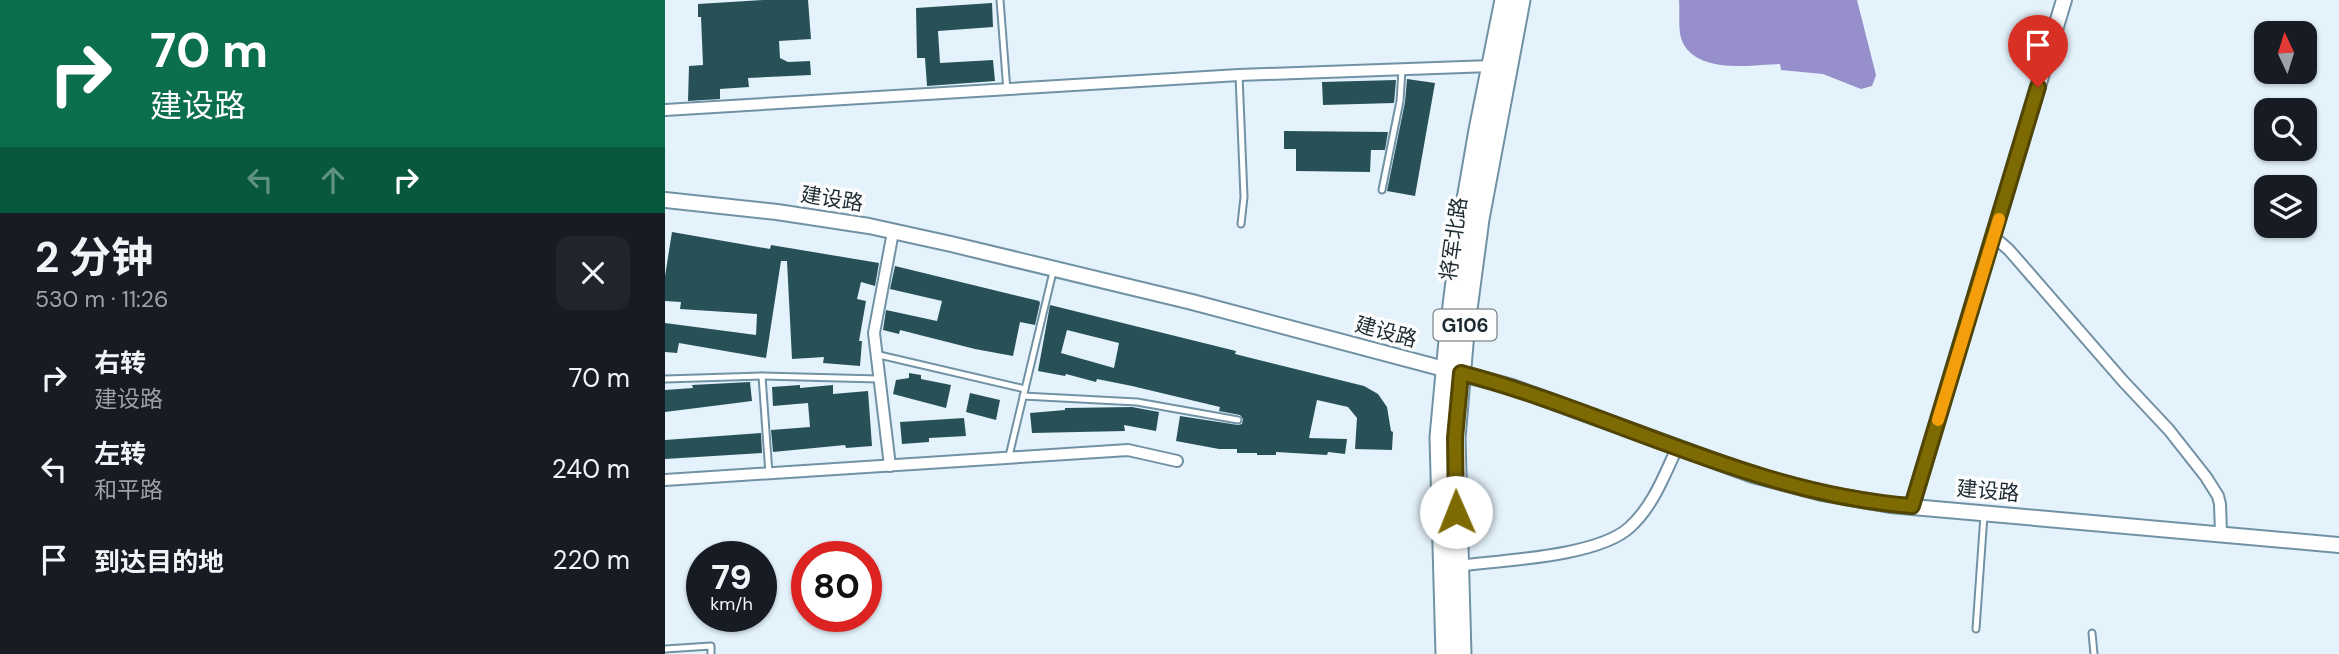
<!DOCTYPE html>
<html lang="zh">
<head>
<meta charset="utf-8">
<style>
	body { margin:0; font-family:"DM Sans","Noto Sans SC",sans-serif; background:#20242c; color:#f1f3f6; height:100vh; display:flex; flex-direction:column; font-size:26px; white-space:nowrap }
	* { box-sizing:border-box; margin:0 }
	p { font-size:23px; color:#9ea1a6 }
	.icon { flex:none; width:38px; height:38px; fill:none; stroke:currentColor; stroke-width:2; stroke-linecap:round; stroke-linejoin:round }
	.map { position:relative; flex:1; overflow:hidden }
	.side { display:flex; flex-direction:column; background:#171b24; width:665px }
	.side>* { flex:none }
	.guide { background:#0b6e4f; color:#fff; overflow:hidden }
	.needle { width:46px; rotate:356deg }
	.tools { position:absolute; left:1589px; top:21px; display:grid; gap:14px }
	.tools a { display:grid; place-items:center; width:63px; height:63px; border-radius:14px; background:#171b24; box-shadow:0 2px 5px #0004; font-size:35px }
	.speed { position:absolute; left:21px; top:541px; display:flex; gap:14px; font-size:35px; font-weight:700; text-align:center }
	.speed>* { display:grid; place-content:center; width:91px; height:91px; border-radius:50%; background:#171b24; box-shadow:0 2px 5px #0004; line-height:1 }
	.speed small { font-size:18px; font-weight:400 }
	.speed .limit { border:10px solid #d22; background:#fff; color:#111 }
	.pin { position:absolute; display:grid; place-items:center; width:60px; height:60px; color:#fff; margin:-72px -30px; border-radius:50% 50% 50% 0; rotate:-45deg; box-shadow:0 0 7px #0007 }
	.pin .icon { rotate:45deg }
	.me { position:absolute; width:77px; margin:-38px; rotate:359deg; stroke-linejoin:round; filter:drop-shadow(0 0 5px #0008) }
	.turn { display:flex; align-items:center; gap:24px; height:147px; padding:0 35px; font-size:32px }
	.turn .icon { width:91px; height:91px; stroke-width:2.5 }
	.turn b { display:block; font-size:49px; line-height:60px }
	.lanes { display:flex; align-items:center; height:66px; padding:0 35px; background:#0003; justify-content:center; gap:35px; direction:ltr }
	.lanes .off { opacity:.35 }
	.round { display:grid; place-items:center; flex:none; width:74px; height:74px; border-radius:14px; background:#20242c }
	.overview { display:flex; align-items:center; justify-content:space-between; height:119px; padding:0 35px }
	h1 { font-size:42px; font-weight:700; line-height:52px }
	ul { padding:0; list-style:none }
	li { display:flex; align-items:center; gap:21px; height:91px; padding:0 35px }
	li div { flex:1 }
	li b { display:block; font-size:26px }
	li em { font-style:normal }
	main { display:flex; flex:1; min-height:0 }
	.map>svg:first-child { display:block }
	.water { fill:#968fcb }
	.building { fill:#285157; fill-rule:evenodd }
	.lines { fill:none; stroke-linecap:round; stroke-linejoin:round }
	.lane-casing { stroke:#7192a5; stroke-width:9 }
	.street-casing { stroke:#7192a5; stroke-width:14 }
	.secondary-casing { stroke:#7192a5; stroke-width:18 }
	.highway-casing { stroke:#7192a5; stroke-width:23 }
	.lane { stroke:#fff; stroke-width:5 }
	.street { stroke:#fff; stroke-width:10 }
	.secondary { stroke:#fff; stroke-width:14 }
	.highway { stroke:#fff; stroke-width:19 }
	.route-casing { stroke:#524502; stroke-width:18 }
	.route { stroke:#7e6a03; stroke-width:12 }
	.slow { stroke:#f59e0b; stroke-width:12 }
	.labels { text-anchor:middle; stroke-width:7; stroke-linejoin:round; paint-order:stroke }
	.shield { fill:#fdfdfd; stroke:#60696e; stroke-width:2 }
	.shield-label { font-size:19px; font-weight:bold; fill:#1c2a31 }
	.street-label { font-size:21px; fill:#1c2a31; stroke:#fdfdfd }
</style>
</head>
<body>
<main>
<section class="side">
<div class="guide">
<div class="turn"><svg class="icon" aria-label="right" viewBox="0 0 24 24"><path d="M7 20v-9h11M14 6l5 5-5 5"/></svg><div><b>70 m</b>建设路</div></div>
<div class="lanes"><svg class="icon off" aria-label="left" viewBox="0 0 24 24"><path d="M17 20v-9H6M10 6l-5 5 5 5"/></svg><svg class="icon off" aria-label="ahead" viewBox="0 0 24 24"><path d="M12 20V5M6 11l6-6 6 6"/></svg><svg class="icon" aria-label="right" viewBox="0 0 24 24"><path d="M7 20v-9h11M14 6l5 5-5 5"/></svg></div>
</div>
<div class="overview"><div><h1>2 分钟</h1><p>530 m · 11:26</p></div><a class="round"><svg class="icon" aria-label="close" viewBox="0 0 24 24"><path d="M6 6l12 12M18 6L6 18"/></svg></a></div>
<ul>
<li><svg class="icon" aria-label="right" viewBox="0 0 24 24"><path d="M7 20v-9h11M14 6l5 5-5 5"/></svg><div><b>右转</b><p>建设路</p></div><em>70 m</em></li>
<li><svg class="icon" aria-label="left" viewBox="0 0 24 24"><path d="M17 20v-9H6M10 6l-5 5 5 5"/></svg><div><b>左转</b><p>和平路</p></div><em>240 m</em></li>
<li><svg class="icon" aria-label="arrive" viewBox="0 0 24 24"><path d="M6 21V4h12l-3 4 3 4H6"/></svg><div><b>到达目的地</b></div><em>220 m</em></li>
</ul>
</section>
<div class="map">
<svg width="1674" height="654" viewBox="0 0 1674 654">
	<rect width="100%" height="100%" fill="#e4f2fb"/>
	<path class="water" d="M1014,0h178l19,75 -4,11 -11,3 -38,-15 -42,-4 -1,-6c-29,1 -87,11 -99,-26 -3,-11 -1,-26 -2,-38z"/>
	<g class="building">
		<polygon points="98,0 143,0 146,39 114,41 115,58 123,62 145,61 146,75 83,78 84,87 55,89 55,99 23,101 24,66 38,65 36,17 33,17 33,4"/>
		<polygon points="327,3 328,27 273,31 275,63 328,60 330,81 262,86 260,58 252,58 251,8"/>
		<polygon points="742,79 770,83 750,196 722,191 740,102"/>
		<polygon points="731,80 729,103 658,105 657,82"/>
		<polygon points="619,131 723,132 720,150 706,150 705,172 631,171 631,149 619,149"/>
		<polygon points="7,232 105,249 106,245 214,263 210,286 196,282 192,299 201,301 194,341 197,341 195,366 158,363 159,357 127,359 122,261 116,261 101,358 14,343 12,353 0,352 0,323 91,335 92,314 15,309 16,302 0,301 0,276"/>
		<polygon points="230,266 374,301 375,303 370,325 355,322 348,356 310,349 235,330 234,334 218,330 221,310 272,321 277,301 225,289"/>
		<path d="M385,305l186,46 -1,3 129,32 14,8 9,13 4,24 2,1 -1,18 -37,-1 2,-31 -9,-11 -31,-7 -8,38 38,1 -2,15 -17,-2 -1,3 -51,-3v3h-19v-2h-20v-4h-18l-43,-8 4,-25 58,9 4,-1 1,-5 -3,-4 -21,-4 1,-4 -88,-21 -35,-7 -1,3 -30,-8 -1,2 -27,-5zM402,330l52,13 -5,25 -53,-15z"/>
		<polygon points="244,373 256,375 256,379 286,385 281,408 228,394 231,380 244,378"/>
		<polygon points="85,382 87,401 0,412 0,390 28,388 27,385"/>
		<polygon points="135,385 135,388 168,385 168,394 203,391 207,446 181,448 180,445 108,452 106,430 145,427 143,403 108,406 107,387"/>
		<polygon points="305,393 335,400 331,420 301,412"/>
		<polygon points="467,407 494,412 491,431 459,425 460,431 367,433 365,413 400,410 400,408"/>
		<polygon points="299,418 301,436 264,438 264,442 237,444 235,422"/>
		<polygon points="96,433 97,453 0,459 0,440"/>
	</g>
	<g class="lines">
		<defs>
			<g id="lane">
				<polyline points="335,0 342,91"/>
				<polyline points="574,75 579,197 576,224"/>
				<polyline points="717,190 735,101 737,70"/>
				<polyline points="210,354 360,389"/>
				<polyline points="97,376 104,474"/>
				<polyline points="0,379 97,376 214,379"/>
				<polyline points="358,396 472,402 573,420"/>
				<polyline points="344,456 388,272"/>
				<polyline points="1311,629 1319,515"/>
				<polyline points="1427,633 1429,654"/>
				<polyline points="0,649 46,646 46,654"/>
			</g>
			<g id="street">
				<polyline points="0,110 574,75 826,66"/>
				<polyline points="1328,236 1344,250 1458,381 1504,430 1541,477 1553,496 1555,504 1556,533"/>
				<polyline points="225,466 209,333 228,232"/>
				<polyline points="0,480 463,450 512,461"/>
				<path d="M792,566c45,-6 141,-9 173,-39 23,-21 34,-51 47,-79"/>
			</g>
			<g id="secondary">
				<polyline points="0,200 112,212 204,226 286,244 527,302 847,387 1088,475 1157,493 1225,505 1674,545"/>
				<polyline points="1247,506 1399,0"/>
			</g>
			<g id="highway">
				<polyline points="781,654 775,437 785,330 799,217 814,130 840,0"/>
				<polyline points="796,654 790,438 799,332 814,219 855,0"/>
			</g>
		</defs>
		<use href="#lane" class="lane-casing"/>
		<use href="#street" class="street-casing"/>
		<use href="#secondary" class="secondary-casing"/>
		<use href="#highway" class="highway-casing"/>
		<use href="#lane" class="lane"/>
		<use href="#street" class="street"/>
		<use href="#secondary" class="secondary"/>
		<use href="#highway" class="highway"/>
	</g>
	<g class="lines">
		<defs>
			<path id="route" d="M791,512l-1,-74 6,-65c152,40 291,121 451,133l126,-419"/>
		</defs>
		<use href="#route" class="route-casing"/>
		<use href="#route" class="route"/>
		<polyline class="slow" points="1273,420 1334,219"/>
	</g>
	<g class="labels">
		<rect class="shield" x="768.5" y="309.5" width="63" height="31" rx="5"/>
		<g class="shield-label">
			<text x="800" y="332">G106</text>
		</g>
		<g class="street-label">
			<text transform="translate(167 199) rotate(9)" y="7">建设路</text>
			<text transform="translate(789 239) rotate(-82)" y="7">将军北路</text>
			<text transform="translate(721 332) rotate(15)" y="7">建设路</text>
			<text transform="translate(1323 491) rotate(5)" y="7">建设路</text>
		</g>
	</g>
</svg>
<div class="tools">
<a><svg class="needle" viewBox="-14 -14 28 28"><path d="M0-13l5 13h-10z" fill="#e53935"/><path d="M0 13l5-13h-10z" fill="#9ea1a6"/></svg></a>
<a><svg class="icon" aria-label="search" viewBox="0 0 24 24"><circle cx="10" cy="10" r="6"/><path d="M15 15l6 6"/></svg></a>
<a><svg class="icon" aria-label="layers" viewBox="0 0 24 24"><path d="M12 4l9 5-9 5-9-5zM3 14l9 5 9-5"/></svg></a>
</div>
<div class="speed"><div>79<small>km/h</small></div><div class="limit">80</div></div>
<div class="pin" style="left:1373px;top:87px;background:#d93025"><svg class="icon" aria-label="arrive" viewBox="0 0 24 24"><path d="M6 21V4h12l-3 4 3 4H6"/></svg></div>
<svg class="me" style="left:791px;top:512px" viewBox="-20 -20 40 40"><circle r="19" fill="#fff"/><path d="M0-13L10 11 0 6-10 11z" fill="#7e6a03"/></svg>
</div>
</main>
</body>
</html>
